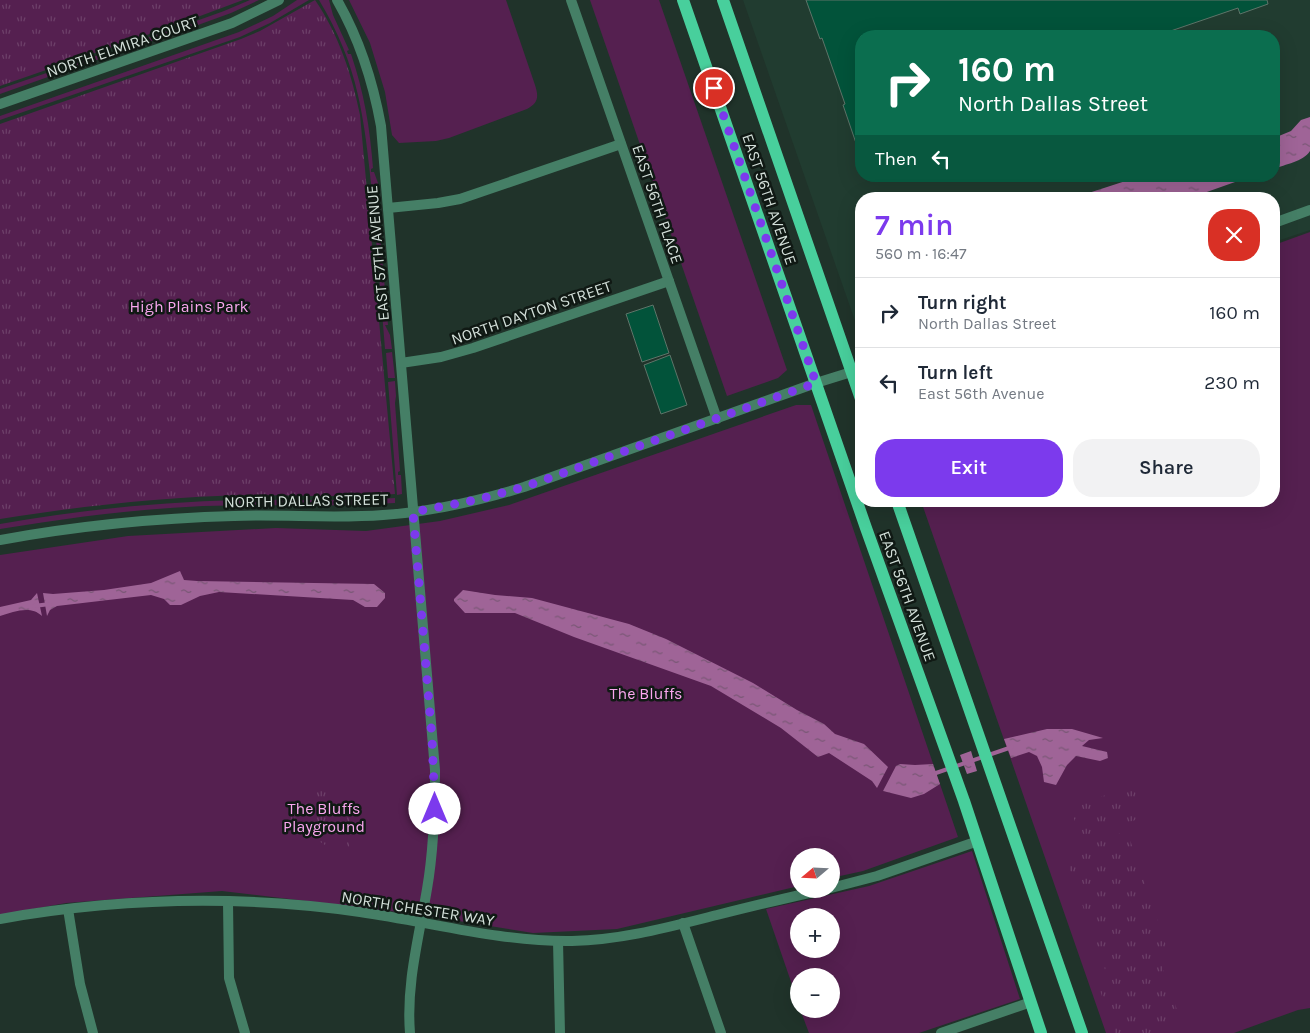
<!DOCTYPE html>
<html lang="en">
<head>
<meta charset="utf-8">
<style>
	body { margin:0; font-family:Karla,sans-serif; background:#f2f2f3; color:#1f2937; height:100vh; display:flex; flex-direction:column; font-size:19px; white-space:nowrap }
	* { box-sizing:border-box; margin:0 }
	p { font-size:16px; color:#747a83 }
	.icon { flex:none; width:28px; height:28px; fill:none; stroke:currentColor; stroke-width:2; stroke-linecap:round; stroke-linejoin:round }
	.map { position:relative; flex:1; overflow:hidden }
	.side { position:absolute; left:855px; top:192px; width:425px; height:315px; display:flex; flex-direction:column; background:#fff; border-radius:20px; box-shadow:0 5px 20px #0002 }
	.side>* { flex:none }
	.hud { position:absolute; left:855px; top:30px; width:425px; height:152px; border-radius:20px; box-shadow:0 5px 20px #0002; background:#0b6e4f; color:#fff; overflow:hidden }
	.needle { width:32px; rotate:251deg }
	.tools { position:absolute; left:790px; top:848px; display:grid; gap:10px }
	.tools a { display:grid; place-items:center; width:50px; height:50px; border-radius:50%; background:#fff; box-shadow:0 5px 20px #0002; font-size:25px }
	.pin { position:absolute; display:grid; place-items:center; width:42px; height:42px; color:#fff; margin:-21px; border:2px solid #fff; border-radius:50%; box-shadow:0 1px 5px #0007 }
	.me { position:absolute; width:55px; margin:-28px; rotate:0deg; stroke-linejoin:round; filter:drop-shadow(0 0 4px #0008) }
	.turn { display:flex; align-items:center; gap:18px; height:105px; padding:0 20px; font-size:22px }
	.turn .icon { width:65px; height:65px; stroke-width:2.5 }
	.turn b { display:block; font-size:35px; line-height:42px }
	.then { display:flex; align-items:center; height:48px; padding:0 20px; background:#0003; gap:10px; font-size:19px }
	.round { display:grid; place-items:center; flex:none; width:52px; height:52px; border-radius:20px; background:#f2f2f3 }
	.overview { display:flex; align-items:center; justify-content:space-between; height:85px; padding:0 20px }
	h1 { font-size:30px; font-weight:600; line-height:38px; color:#7c3aed }
	.button { display:flex; gap:10px; margin-top:auto; padding:10px 20px }
	.button a { flex:1; height:58px; border-radius:20px; background:#7c3aed; color:#fff; font-size:20px; font-weight:600; line-height:58px; text-align:center }
	.button a+a { background:#f2f2f3; color:#1f2937 }
	ul { padding:0; list-style:none }
	li { display:flex; align-items:center; gap:15px; height:70px; padding:0 20px; border-top:1px solid #e0e1e3 }
	li div { flex:1 }
	li b { display:block; font-size:19px }
	li em { font-style:normal }
	.map>svg:first-child { display:block }
	.built { fill:#213c30; fill-rule:evenodd }
	.grass { fill:#552050; fill-rule:evenodd }
	.park { fill:url(#park-tufts) }
	.water { fill:url(#water-ripples) }
	.lines { fill:none; stroke-linecap:round; stroke-linejoin:round }
	.stream { stroke:#9f6497; stroke-width:4 }
	.building { fill:#02533a; stroke:#5e7469 }
	.street { stroke:#457f66; stroke-width:10 }
	.primary { stroke:#48cf9c; stroke-width:12 }
	.route { stroke:#7c3aed; stroke-width:9; stroke-dasharray:0 16.2 }
	.labels { text-anchor:middle; stroke-width:5; stroke-linejoin:round; paint-order:stroke }
	.street-label { font-size:16px; fill:#d3dfd9; stroke:#101914 }
	.park-label { font-size:16px; fill:#faa7ef; stroke:#101914 }
</style>
</head>
<body>
<div class="map">
<svg width="1310" height="1033" viewBox="0 0 1310 1033">
	<defs>
		<pattern id="park-tufts" width="24" height="20" patternUnits="userSpaceOnUse" patternTransform="scale(1.25)"><rect width="24" height="20" fill="#552050"/><path d="M3 7l-1-3M5 7V3M7 7l1-3M15 17l-1-3M17 17v-4M19 17l1-3" fill="none" stroke="#6d4069"/></pattern>
		<pattern id="water-ripples" width="26" height="14" patternUnits="userSpaceOnUse" patternTransform="scale(1.25)"><rect width="26" height="14" fill="#9f6497"/><path d="M2 4q2-2 4 0t4 0M15 11q2-2 4 0t4 0" fill="none" stroke="#795775"/></pattern>
	</defs>
	<rect width="100%" height="100%" fill="#20332a"/>
	<path class="built" d="M743,0h567v230l-36,12v-43h-413v139zM861,36h413v140h-413z"/>
	<g class="grass">
		<polygon points="250,0 259,0 231,13 187,29 185,25 224,11"/>
		<polygon points="297,0 309,0 270,23 240,37 0,120 0,116 239,32 273,16"/>
		<path d="M319,0h10l4,15 16,35 -2,1 1,3h3c13,38 19,74 22,114l-2,1v3h3l4,11 1,9h-7c-8,-74 -13,-126 -53,-192z"/>
		<path d="M349,0h157l29,85c4,12 3,18 -8,24l-78,29 -13,3 -37,2 -7,-8 -7,-43 -15,-49z"/>
		<polygon points="590,0 659,0 787,370 778,378 727,396"/>
		<polygon points="182,26 183,30 114,54 113,50"/>
		<polygon points="110,51 111,55 65,71 64,67"/>
		<polygon points="61,68 62,72 0,94 0,89"/>
		<polygon points="379,195 381,222 374,223 372,196"/>
		<polygon points="375,226 382,226 381,244 388,325 385,325 390,335 392,349 385,349"/>
		<polygon points="1310,232 1310,1008 1298,1010 1234,1033 1106,1033 921,501 1274,501 1274,245"/>
		<polygon points="392,352 395,378 388,378 386,353"/>
		<polygon points="395,381 396,396 395,403 400,471 398,472 398,475 401,475 402,494 397,495 388,382"/>
		<polygon points="796,405 811,405 958,837 863,871 831,878 831,856 799,856 799,886 617,929 533,933 415,914 222,891 66,903 0,915 0,555 128,536 276,528 366,531 440,521 509,505"/>
		<path d="M395,498v5l-21,1c-57,3 -114,0 -171,2 -68,3 -136,12 -203,23v-5c79,-14 158,-22 239,-24 52,-1 104,2 156,-2z"/>
		<path d="M972,851l48,148 -101,34h-110l-9,-24h31v-33h-32v29l-33,-96 103,-23zM799,916h32v33h-32z"/>
	</g>
	<g class="park">
		<polygon points="0,0 243,0 184,22 0,86"/>
		<path d="M315,0c24,35 37,75 45,115l35,379c-50,4 -99,1 -149,1 -82,2 -165,11 -246,24v-395l241,-85 19,-8z"/>
		<polygon points="1133,786 1144,817 1081,839 1070,807"/>
		<path d="M310,788l17,4 14,1 9,8 -1,50 -3,5 -5,-1 -48,-30c-1,-3 -2,-5 -2,-8 1,-7 14,-25 19,-29z"/>
		<polygon points="1127,831 1170,957 1160,961 1182,1024 1155,1033 1115,1033 1097,982 1108,978 1064,853"/>
	</g>
	<g class="water">
		<path d="M1310,117v34c-7,11 -25,13 -36,18v-31l17,-7 10,-11z"/>
		<polygon points="1141,176 1252,176 1187,199 1070,199"/>
		<polygon points="180,571 184,580 197,581 374,584 385,593 385,598 377,607 365,607 353,600 219,592 200,596 181,605 170,605 164,599 151,595 57,606 50,610 47,616 43,593 53,594 104,590 151,583"/>
		<polygon points="463,590 495,595 532,598 629,624 666,639 753,683 797,710 824,724 835,734 864,744 888,767 877,788 872,781 829,753 818,757 781,728 711,686 574,637 515,613 465,613 454,601 454,599"/>
		<path d="M37,593l5,23c-12,-11 -28,-4 -42,0v-9l31,-7z"/>
		<polygon points="1047,729 1072,729 1103,738 1089,740 1082,746 1107,752 1108,758 1100,761 1076,756 1067,765 1056,785 1044,782 1042,767 1037,756 1029,752 1011,758 1004,739"/>
		<polygon points="971,751 977,771 967,774 960,755"/>
		<polygon points="900,764 915,765 933,764 940,784 924,794 911,798 883,791 896,766"/>
	</g>
	<g class="lines">
		<g class="stream">
			<polyline points="34,606 50,604"/>
			<polyline points="933,774 1012,747"/>
		</g>
	</g>
	<g class="building">
		<polygon points="806,0 1267,0 1268,4 1240,14 1238,8 1156,36 861,36 861,145 857,146 843,105 845,104 822,38 820,39"/>
		<polygon points="653,305 669,353 642,362 626,314"/>
		<polygon points="670,355 687,405 661,414 644,365"/>
	</g>
	<g class="lines">
		<g class="street">
			<path d="M337,0c23,40 36,82 44,126l54,644c0,40 -1,79 -8,119 -8,48 -21,95 -17,144"/>
			<polyline points="571,0 717,419"/>
			<polyline points="0,104 232,23 279,0"/>
			<polyline points="388,208 438,203 460,199 621,144"/>
			<polyline points="1274,223 1310,210"/>
			<polyline points="401,363 441,357 473,348 669,281"/>
			<path d="M0,540c77,-14 156,-22 234,-24 50,-2 99,3 149,-1 48,-3 95,-14 141,-28l292,-104 45,-14"/>
			<polyline points="831,888 877,876 978,841"/>
			<polyline points="228,902 229,978 245,1033"/>
			<polyline points="68,909 80,984 93,1033"/>
			<path d="M0,919c118,-21 241,-24 360,-7 71,10 140,30 212,29 50,-1 97,-14 145,-26 36,-9 73,-18 110,-26"/>
			<polyline points="683,923 721,1033"/>
			<polyline points="558,941 560,1033"/>
			<polyline points="941,1033 1031,1002"/>
		</g>
		<g class="primary">
			<polyline points="683,0 866,528 964,801 1041,1033"/>
			<polyline points="723,0 861,399"/>
			<polyline points="897,501 1082,1033"/>
		</g>
	</g>
	<g class="lines">
		<polyline class="route" points="435,809 432,738 413,512 476,500 524,487 816,383 714,88"/>
	</g>
	<g class="labels">
		<g class="street-label">
			<text transform="translate(122 46) rotate(-19)" y="6">NORTH ELMIRA COURT</text>
			<text transform="translate(770 199) rotate(71)" y="6">EAST 56TH AVENUE</text>
			<text transform="translate(658 204) rotate(71)" y="6">EAST 56TH PLACE</text>
			<text transform="translate(377 253) rotate(-95)" y="6">EAST 57TH AVENUE</text>
			<text transform="translate(531 312) rotate(-19)" y="6">NORTH DAYTON STREET</text>
			<text transform="translate(306 500) rotate(-1)" y="6">NORTH DALLAS STREET</text>
			<text transform="translate(908 596) rotate(70)" y="6">EAST 56TH AVENUE</text>
			<text transform="translate(418 908) rotate(9)" y="6">NORTH CHESTER WAY</text>
		</g>
		<g class="park-label">
			<text x="189" y="312">High Plains Park</text>
			<text x="646" y="699">The Bluffs</text>
			<text x="324" y="814">The Bluffs<tspan x="324" dy="18">Playground</tspan></text>
		</g>
	</g>
</svg>
<div class="tools">
<a><svg class="needle" viewBox="-14 -14 28 28"><path d="M0-13l5 13h-10z" fill="#e53935"/><path d="M0 13l5-13h-10z" fill="#747a83"/></svg></a>
<a>+</a>
<a>−</a>
</div>
<div class="pin" style="left:714px;top:88px;background:#d93025"><svg class="icon" aria-label="arrive" viewBox="0 0 24 24"><path d="M6 21V4h12l-3 4 3 4H6"/></svg></div>
<svg class="me" style="left:435px;top:809px" viewBox="-20 -20 40 40"><circle r="19" fill="#fff"/><path d="M0-13L10 11 0 6-10 11z" fill="#7c3aed"/></svg>
<div class="hud">
<div class="turn"><svg class="icon" aria-label="right" viewBox="0 0 24 24"><path d="M7 20v-9h11M14 6l5 5-5 5"/></svg><div><b>160 m</b>North Dallas Street</div></div>
<div class="then">Then<svg class="icon" aria-label="left" viewBox="0 0 24 24"><path d="M17 20v-9H6M10 6l-5 5 5 5"/></svg></div>
</div>
<section class="side">
<div class="overview"><div><h1>7 min</h1><p>560 m · 16:47</p></div><a class="round" style="background:#d93025;color:#fff"><svg class="icon" aria-label="close" viewBox="0 0 24 24"><path d="M6 6l12 12M18 6L6 18"/></svg></a></div>
<ul>
<li><svg class="icon" aria-label="right" viewBox="0 0 24 24"><path d="M7 20v-9h11M14 6l5 5-5 5"/></svg><div><b>Turn right</b><p>North Dallas Street</p></div><em>160 m</em></li>
<li><svg class="icon" aria-label="left" viewBox="0 0 24 24"><path d="M17 20v-9H6M10 6l-5 5 5 5"/></svg><div><b>Turn left</b><p>East 56th Avenue</p></div><em>230 m</em></li>
</ul>
<div class="button"><a>Exit</a><a>Share</a></div>
</section>
</div>
</body>
</html>
